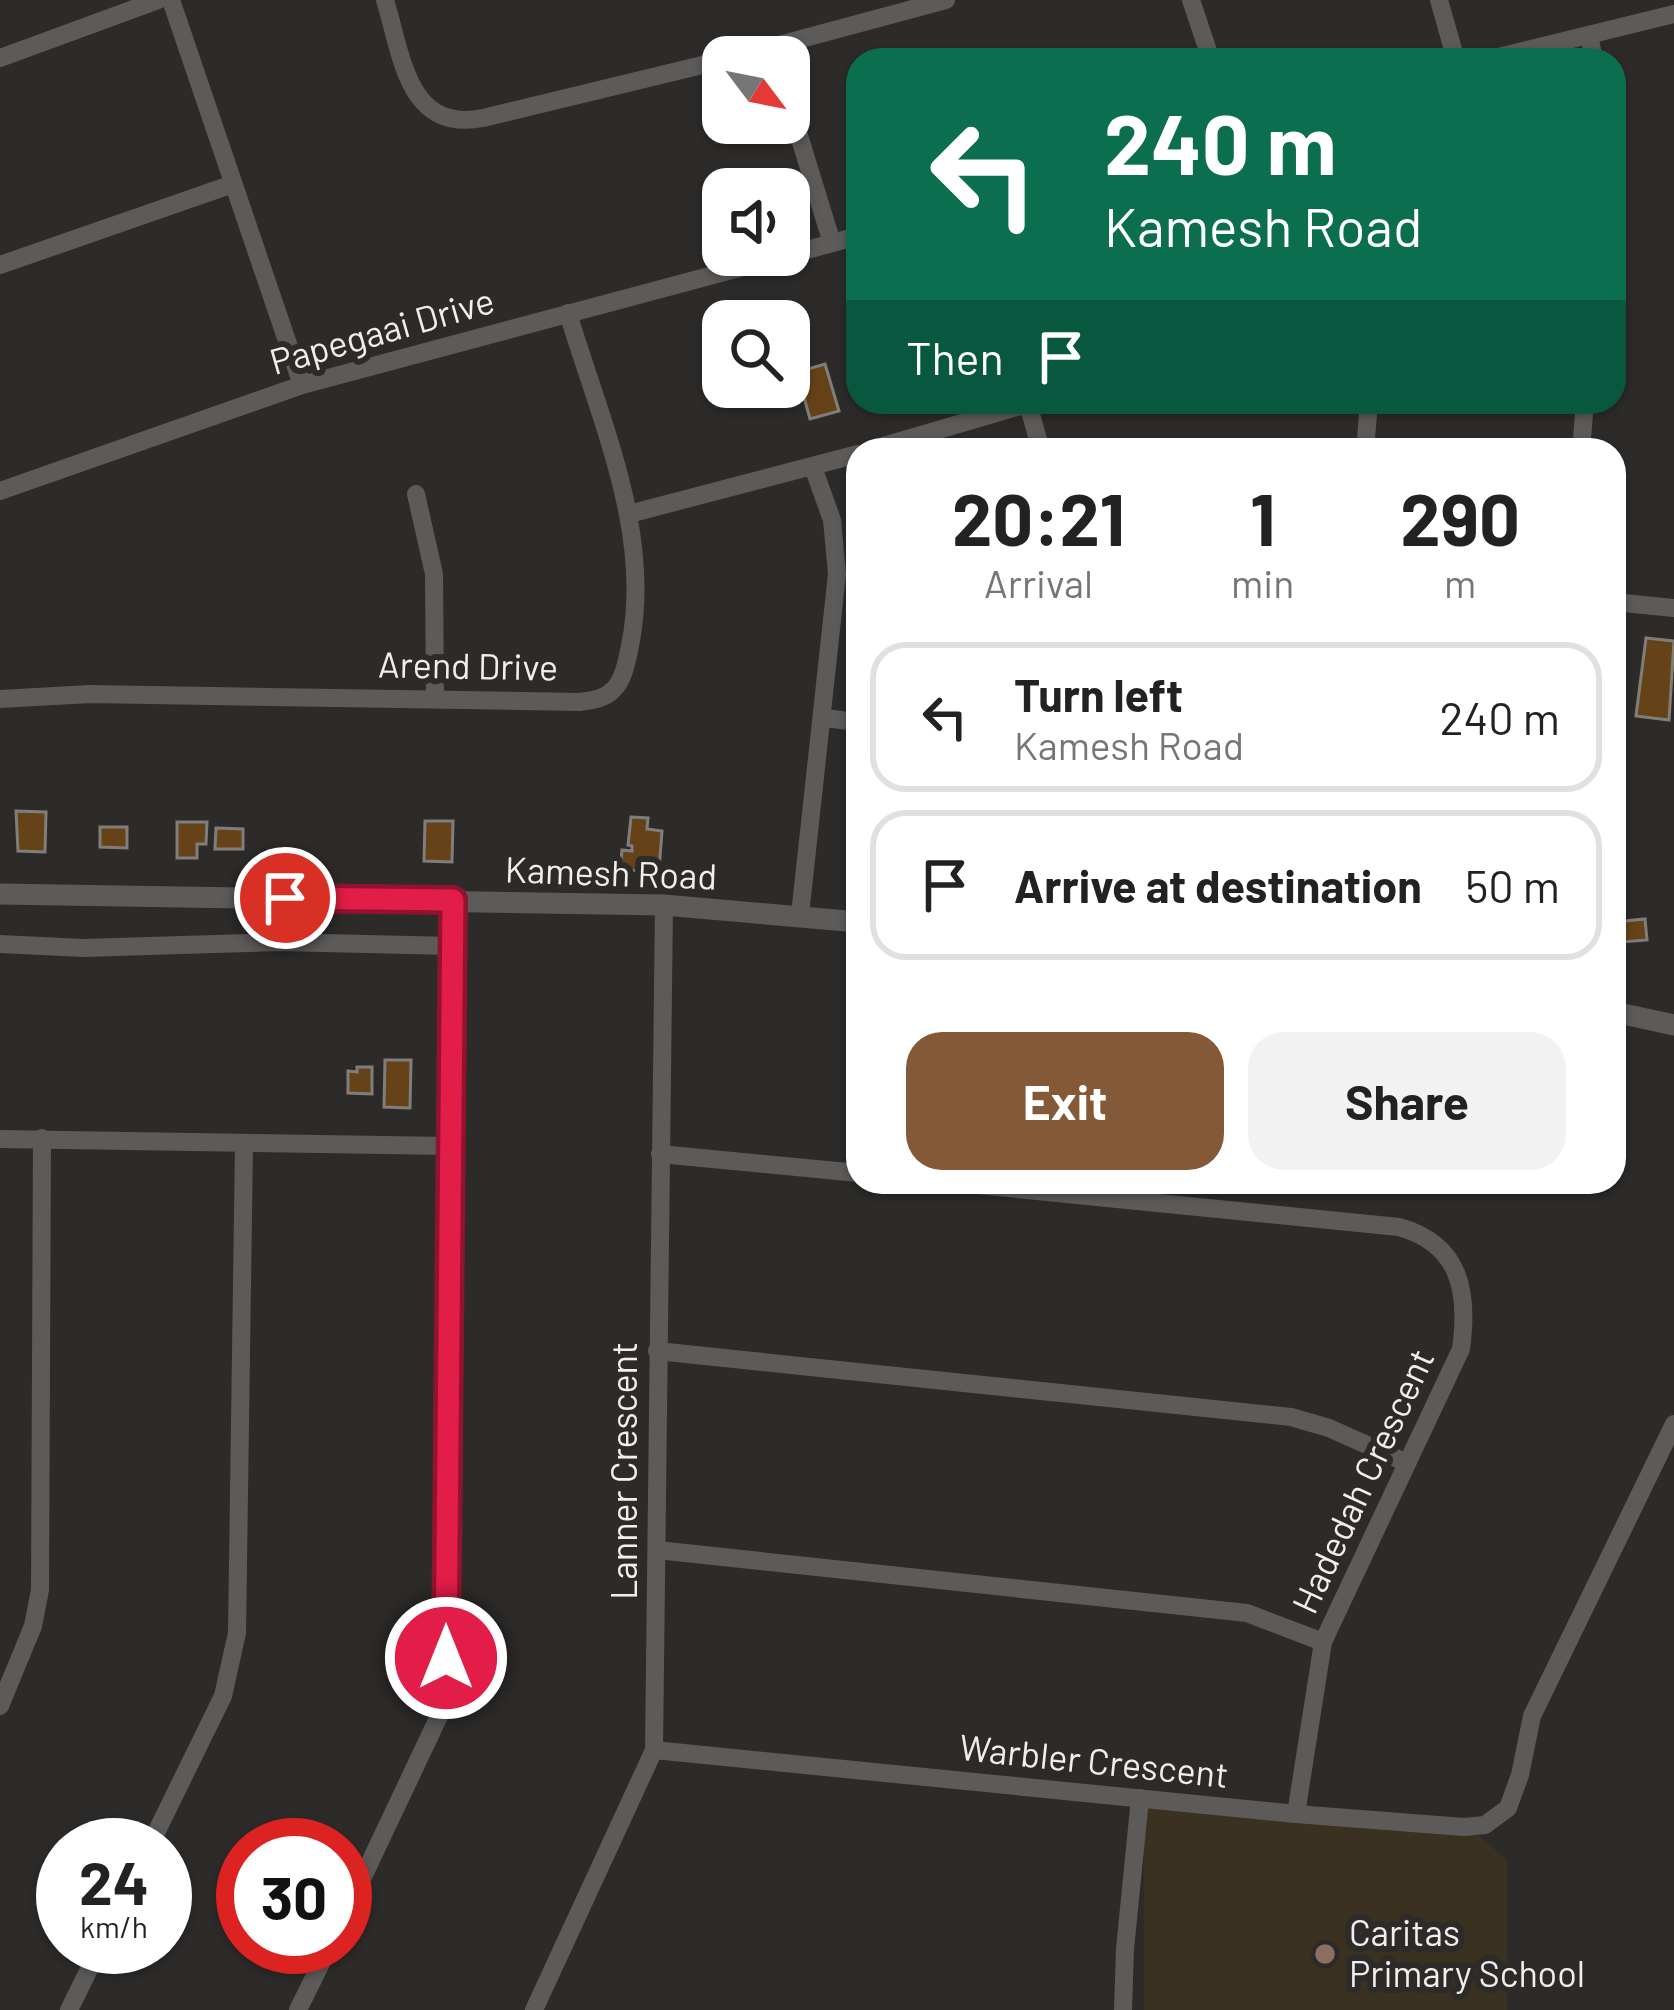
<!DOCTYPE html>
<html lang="en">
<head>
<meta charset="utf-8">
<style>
	body { margin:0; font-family:Barlow,sans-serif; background:#f2f2f2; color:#222; height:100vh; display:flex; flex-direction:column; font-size:45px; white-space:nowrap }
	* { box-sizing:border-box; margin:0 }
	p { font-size:39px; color:#767676 }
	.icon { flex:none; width:66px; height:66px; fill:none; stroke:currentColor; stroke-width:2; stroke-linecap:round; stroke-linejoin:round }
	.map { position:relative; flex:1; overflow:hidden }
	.side { position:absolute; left:846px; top:438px; width:780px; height:756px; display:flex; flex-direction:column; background:#fff; border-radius:36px; box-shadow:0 3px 9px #0004 }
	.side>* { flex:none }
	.banner { position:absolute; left:846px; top:48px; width:780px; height:366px; border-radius:36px; box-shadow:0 3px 9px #0004; background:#0b6e4f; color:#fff; overflow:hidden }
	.needle { width:78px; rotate:122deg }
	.fabs { position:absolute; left:702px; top:36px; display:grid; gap:24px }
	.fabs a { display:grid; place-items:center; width:108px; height:108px; border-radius:24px; background:#fff; box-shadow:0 3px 9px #0004; font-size:60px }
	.speed { position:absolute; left:36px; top:1818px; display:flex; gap:24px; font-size:60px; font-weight:700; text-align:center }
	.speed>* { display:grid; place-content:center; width:156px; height:156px; border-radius:50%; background:#fff; box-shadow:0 3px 9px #0004; line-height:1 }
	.speed small { font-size:30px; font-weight:400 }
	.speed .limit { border:18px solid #d22; background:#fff; color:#111 }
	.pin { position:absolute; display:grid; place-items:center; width:102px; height:102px; color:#fff; margin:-51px; border:6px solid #fff; border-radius:50%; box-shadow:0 3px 12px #0007 }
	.me { position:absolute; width:132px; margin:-66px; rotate:0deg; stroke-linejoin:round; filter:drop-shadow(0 0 9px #0008) }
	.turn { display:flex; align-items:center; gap:42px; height:252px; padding:0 60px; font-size:54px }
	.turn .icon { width:156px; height:156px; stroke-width:2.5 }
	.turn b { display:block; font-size:84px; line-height:102px }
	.then { display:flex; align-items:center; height:114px; padding:0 60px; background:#0003; gap:24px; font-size:45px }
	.eta { display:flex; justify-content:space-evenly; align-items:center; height:204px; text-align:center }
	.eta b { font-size:72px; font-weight:700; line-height:84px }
	.primary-button { display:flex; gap:24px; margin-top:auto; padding:24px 60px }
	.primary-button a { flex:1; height:138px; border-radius:36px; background:#845938; color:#fff; font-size:48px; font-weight:700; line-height:138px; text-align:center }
	.primary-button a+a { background:#f2f2f2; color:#222 }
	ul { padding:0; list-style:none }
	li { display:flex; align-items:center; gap:36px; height:150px; margin:0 24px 18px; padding:0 36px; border:6px solid #e0e0e0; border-radius:36px }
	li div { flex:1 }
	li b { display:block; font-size:45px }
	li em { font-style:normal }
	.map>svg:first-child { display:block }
	.education { fill:#3b3121 }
	.building { fill:#654218; stroke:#807e7b; stroke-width:3 }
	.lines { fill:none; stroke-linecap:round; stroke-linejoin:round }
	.minor { stroke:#5d5b59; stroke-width:18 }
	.tertiary { stroke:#5d5b59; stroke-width:21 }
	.route-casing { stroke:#92132f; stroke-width:30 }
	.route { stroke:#e11d48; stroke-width:21 }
	.education-dot { fill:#8d6e63; stroke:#2d2b29; stroke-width:4.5 }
	.labels { text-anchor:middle; stroke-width:12; stroke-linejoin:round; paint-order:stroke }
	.street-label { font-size:36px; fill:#f0efee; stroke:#2d2b29 }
	.poi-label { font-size:36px; fill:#f0efee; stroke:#2d2b29; text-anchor:start }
</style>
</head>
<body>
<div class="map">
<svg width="1674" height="2010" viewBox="0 0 1674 2010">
	<rect width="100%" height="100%" fill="#2d2b29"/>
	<polygon class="education" points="1144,1796 1462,1821 1507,1860 1507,2010 1144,2010"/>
	<g class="building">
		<polygon points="825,364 839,411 810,419 797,372"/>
		<polygon points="1646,638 1674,641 1669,720 1636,716"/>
		<polygon points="16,811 46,812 45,852 18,851"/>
		<polygon points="631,817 648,818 647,829 662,831 659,870 620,871 622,850 632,851 632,846 628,845"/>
		<polygon points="425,821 453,821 452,862 424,861"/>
		<polygon points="177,822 207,822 206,844 197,844 197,858 177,858"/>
		<polygon points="100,827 127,827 127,848 100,847"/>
		<polygon points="216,828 243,829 243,849 215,849"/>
		<polygon points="1620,916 1624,916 1624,921 1645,919 1647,940 1622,942"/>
		<polygon points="385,1060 411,1060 410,1108 384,1107"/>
		<polygon points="357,1067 372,1067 372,1094 348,1093 348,1071 357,1072"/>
	</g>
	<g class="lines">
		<g class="minor">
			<polyline points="171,0 302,385"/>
			<path d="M385,0c17,55 22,133 98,118l240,-58"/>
			<polyline points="1191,0 1211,60"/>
			<polyline points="1439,0 1456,60"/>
			<polyline points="1589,35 1594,60"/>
			<polyline points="734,57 946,0"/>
			<polyline points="0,58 158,0"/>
			<polyline points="1486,60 1674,14"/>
			<polyline points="789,103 832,243"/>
			<polyline points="789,255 858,236"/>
			<polyline points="0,265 233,184"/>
			<polyline points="1028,404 1041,450"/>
			<polyline points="870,450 1034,402"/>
			<polyline points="1365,450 1369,402"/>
			<polyline points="1581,450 1585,402"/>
			<polyline points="0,491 302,385 788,255"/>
			<polyline points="416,494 434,574 435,698"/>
			<polyline points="629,514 858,454"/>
			<polyline points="1614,602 1674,608"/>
			<path d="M0,699l90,-5 490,8c12,-2 25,-3 34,-13 10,-10 13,-29 16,-43 23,-112 -30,-226 -62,-333"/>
			<polyline points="824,718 858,722"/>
			<polyline points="800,915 837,574 832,520 813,467"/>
			<polyline points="0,944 83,948 280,942 452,946"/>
			<polyline points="0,1139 448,1146"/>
			<polyline points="660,1154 858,1173"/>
			<path d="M947,1182l452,45c61,17 70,64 62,122l-138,293 -27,172"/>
			<polyline points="657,1351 1291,1417 1329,1428 1407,1463"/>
			<polyline points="657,1550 1247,1613 1323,1642"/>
			<polyline points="0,1706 33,1626 40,1590 42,1138"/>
			<polyline points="654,1750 1296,1814 1464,1827 1485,1825 1508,1808 1520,1775 1532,1716 1674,1424"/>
			<polyline points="150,1845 223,1696 237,1633 244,1144"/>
			<polyline points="345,1915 441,1712 445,1691 453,900"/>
			<polyline points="69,2010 100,1947"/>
			<polyline points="298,2010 329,1947"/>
			<polyline points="534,2010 654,1750 664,905"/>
			<polyline points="1123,2010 1125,1949 1140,1798"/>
		</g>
		<g class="tertiary">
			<polyline points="0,894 664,905 858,922"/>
			<polyline points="1614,1012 1674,1025"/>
		</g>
	</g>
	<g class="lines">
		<defs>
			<polyline id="route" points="285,898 453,900 446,1658"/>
		</defs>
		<use href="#route" class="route-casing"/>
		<use href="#route" class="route"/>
	</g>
	<circle class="education-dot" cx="1325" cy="1954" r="12"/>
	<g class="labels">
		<g class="street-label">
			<text transform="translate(382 331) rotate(-16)" y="13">Papegaai Drive</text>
			<text transform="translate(468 666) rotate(1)" y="13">Arend Drive</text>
			<text transform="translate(611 873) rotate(2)" y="13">Kamesh Road</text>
			<text transform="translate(624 1471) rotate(-90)" y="13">Lanner Crescent</text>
			<text transform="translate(1363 1481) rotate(-65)" y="13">Hadedah Crescent</text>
			<text transform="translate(1094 1761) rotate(6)" y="13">Warbler Crescent</text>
		</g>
		<g class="poi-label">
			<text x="1349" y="1946">Caritas<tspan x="1349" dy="41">Primary School</tspan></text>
		</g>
	</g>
</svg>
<div class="fabs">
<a><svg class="needle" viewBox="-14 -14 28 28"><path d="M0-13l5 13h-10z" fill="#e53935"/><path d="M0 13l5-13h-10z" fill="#767676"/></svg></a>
<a><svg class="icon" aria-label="sound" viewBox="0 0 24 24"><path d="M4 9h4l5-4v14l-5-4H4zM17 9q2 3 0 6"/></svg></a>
<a><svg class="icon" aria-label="search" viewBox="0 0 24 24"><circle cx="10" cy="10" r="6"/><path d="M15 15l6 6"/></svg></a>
</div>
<div class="speed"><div>24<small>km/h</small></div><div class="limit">30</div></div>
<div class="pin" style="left:285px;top:898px;background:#d93025"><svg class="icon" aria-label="arrive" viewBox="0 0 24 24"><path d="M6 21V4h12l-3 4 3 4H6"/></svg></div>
<svg class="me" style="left:446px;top:1658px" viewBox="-20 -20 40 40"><circle r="17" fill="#e11d48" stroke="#fff" stroke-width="3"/><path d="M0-11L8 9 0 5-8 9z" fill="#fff"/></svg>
<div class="banner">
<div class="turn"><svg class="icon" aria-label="left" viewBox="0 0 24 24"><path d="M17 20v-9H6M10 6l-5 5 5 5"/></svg><div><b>240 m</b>Kamesh Road</div></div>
<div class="then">Then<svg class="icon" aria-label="arrive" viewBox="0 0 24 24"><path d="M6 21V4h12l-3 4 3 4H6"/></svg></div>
</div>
<section class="side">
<div class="eta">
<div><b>20:21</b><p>Arrival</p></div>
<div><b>1</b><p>min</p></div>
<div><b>290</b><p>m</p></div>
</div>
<ul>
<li><svg class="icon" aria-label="left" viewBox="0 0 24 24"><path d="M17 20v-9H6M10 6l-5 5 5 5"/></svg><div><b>Turn left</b><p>Kamesh Road</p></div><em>240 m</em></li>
<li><svg class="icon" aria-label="arrive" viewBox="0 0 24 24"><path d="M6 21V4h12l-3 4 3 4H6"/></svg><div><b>Arrive at destination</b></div><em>50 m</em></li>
</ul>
<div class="primary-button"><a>Exit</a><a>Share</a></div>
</section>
</div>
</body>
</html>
